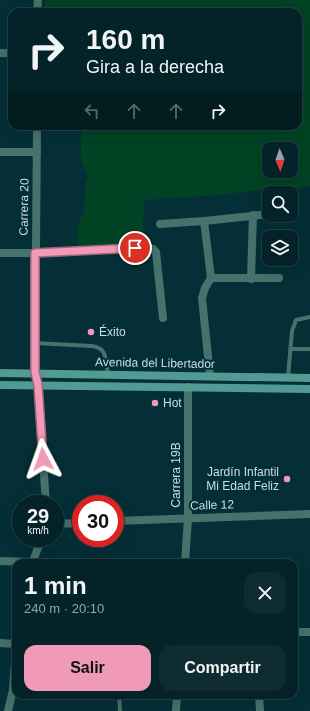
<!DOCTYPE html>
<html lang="es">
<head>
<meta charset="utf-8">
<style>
	body { margin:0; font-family:Arial,sans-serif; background:#0d2b31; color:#f1f3f6; height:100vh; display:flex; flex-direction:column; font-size:15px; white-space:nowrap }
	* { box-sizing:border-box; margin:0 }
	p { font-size:13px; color:#97a4a8 }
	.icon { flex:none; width:22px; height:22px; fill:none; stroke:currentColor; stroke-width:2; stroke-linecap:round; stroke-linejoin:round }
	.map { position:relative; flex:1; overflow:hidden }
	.panel { position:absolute; left:12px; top:559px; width:286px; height:140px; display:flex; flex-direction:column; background:#032329; border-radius:12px; box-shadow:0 4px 16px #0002,0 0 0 1px #244046 }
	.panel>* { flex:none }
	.banner { position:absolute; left:8px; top:8px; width:294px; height:122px; border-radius:12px; box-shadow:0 4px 16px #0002,0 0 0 1px #244046; background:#032329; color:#f1f3f6; overflow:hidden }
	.needle { width:26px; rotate:178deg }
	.controls { position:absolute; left:262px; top:142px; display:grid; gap:8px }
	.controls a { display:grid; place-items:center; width:36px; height:36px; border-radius:8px; background:#032329; box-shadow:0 4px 16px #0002,0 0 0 1px #244046; font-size:20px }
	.speed { position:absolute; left:12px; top:495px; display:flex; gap:8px; font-size:20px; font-weight:700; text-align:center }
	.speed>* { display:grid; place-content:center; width:52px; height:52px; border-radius:50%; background:#032329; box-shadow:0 4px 16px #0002,0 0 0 1px #244046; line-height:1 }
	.speed small { font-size:10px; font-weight:400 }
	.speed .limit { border:6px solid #d22; background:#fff; color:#111 }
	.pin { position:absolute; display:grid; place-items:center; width:34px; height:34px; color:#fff; margin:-17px; border:2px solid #fff; border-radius:50%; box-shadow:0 1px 4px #0007 }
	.me { position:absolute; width:44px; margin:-22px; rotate:356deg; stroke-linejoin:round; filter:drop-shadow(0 0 3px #0008) }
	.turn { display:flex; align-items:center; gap:14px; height:84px; padding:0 12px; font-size:18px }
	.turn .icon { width:52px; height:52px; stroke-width:2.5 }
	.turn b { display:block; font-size:28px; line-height:34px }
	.lanes { display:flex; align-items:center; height:38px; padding:0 12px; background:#0003; justify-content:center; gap:20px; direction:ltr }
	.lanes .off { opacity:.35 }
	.round { display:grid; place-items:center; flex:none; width:42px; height:42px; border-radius:12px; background:#0d2b31 }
	.overview { display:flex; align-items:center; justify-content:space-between; height:68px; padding:0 12px }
	h1 { font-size:24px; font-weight:700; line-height:30px }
	.primary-button { display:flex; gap:8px; margin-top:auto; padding:8px 12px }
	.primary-button a { flex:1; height:46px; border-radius:12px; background:#f09ab7; color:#111; font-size:16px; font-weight:700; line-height:46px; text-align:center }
	.primary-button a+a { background:#0d2b31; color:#f1f3f6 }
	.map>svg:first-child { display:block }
	.green { fill:#004324; fill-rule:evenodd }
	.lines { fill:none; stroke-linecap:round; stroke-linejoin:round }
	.service { stroke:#46726c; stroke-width:4 }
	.minor { stroke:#46726c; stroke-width:8 }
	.secondary { stroke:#519b92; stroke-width:8 }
	.route-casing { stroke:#9c6477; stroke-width:10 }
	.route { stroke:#f09ab7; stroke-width:7 }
	.poi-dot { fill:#f09ab7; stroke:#042f37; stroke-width:1.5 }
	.labels { text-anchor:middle; stroke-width:4; stroke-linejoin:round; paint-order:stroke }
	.street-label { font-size:12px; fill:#cbdfe4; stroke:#042f37 }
	.poi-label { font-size:12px; fill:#cbdfe4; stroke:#042f37; text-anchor:start }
</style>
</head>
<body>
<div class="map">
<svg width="310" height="711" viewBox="0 0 310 711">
	<rect width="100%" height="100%" fill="#042f37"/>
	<path class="green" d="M45,0h265v186l-18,3 -18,-1 -54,7 -76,5 -2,43 -64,3v-22l6,-12 2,-30 2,-5 -7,-16v-25l2,-10h215v-114h-253zM269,149h22v22h-22z"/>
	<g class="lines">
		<g class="service">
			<path d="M35,343l57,3c16,2 13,14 16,28"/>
			<polyline points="291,349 310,349"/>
			<polyline points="288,377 292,331 296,320 310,317"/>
			<polyline points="119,695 120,711"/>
		</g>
		<g class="minor">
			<polyline points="37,12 38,0"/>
			<polyline points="0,53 12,53"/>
			<polyline points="37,126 35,372 38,385 46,504"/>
			<polyline points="0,152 37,152"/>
			<polyline points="204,221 211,278 205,288 202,298 210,376"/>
			<polyline points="160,224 204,221 269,214"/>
			<polyline points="0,253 35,253 135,248 153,249 156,252 163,318"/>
			<polyline points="211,278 279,278"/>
			<polyline points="251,279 253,215"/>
			<polyline points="115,521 310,514"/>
			<polyline points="55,524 81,523"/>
			<polyline points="0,561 32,562"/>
			<polyline points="32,563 42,538"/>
			<polyline points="185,563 188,518 188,387"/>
			<polyline points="294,632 310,632"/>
			<polyline points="0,643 16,644"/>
			<polyline points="259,695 260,711"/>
			<polyline points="8,711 13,690 16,646"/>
			<polyline points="176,711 177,695"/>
		</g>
		<g class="secondary">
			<polyline points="0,373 310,378"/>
			<polyline points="0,385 310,389"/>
		</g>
	</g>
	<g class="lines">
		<defs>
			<polyline id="route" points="43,459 38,385 35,372 35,253 135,248"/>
		</defs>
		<use href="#route" class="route-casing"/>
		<use href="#route" class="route"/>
	</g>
	<g class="poi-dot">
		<circle cx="91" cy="332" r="4"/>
		<circle cx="155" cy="403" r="4"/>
		<circle cx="287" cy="479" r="4"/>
	</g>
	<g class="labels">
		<g class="street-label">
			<text transform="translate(24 207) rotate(-89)" y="4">Carrera 20</text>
			<text transform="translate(155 363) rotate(1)" y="4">Avenida del Libertador</text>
			<text transform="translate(176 475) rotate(-90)" y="4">Carrera 19B</text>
			<text transform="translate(212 505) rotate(-2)" y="4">Calle 12</text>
		</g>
		<g class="poi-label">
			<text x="99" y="336">Éxito</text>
			<text x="163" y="407">Hot</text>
			<text x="279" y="476" text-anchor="end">Jardín Infantil<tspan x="279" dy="14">Mi Edad Feliz</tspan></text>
		</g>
	</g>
</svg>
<div class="controls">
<a><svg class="needle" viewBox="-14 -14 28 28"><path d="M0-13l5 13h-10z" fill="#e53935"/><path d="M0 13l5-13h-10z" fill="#97a4a8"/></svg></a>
<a><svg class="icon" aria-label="search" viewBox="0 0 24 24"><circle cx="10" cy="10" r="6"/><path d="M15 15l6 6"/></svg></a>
<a><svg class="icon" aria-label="layers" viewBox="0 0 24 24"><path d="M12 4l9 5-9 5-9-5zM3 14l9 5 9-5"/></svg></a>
</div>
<div class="speed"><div>29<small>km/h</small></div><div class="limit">30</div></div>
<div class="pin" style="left:135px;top:248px;background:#d93025"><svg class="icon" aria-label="arrive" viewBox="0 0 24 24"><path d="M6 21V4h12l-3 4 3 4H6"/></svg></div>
<svg class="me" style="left:43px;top:459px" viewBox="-20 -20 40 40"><path d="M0-17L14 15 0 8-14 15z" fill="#f09ab7" stroke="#fff" stroke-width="4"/></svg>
<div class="banner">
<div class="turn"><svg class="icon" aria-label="right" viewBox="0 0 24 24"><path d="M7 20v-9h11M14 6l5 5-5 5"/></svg><div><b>160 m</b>Gira a la derecha</div></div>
<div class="lanes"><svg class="icon off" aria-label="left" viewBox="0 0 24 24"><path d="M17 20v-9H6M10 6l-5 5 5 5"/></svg><svg class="icon off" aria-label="ahead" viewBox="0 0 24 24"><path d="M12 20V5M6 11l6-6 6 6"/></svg><svg class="icon off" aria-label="ahead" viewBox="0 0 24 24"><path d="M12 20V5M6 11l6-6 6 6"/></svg><svg class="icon" aria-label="right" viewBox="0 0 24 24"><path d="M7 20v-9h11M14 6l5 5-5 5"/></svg></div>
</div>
<section class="panel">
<div class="overview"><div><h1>1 min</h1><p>240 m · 20:10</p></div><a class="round"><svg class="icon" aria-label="close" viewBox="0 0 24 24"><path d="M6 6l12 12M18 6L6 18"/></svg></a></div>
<div class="primary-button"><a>Salir</a><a>Compartir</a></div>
</section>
</div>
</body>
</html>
